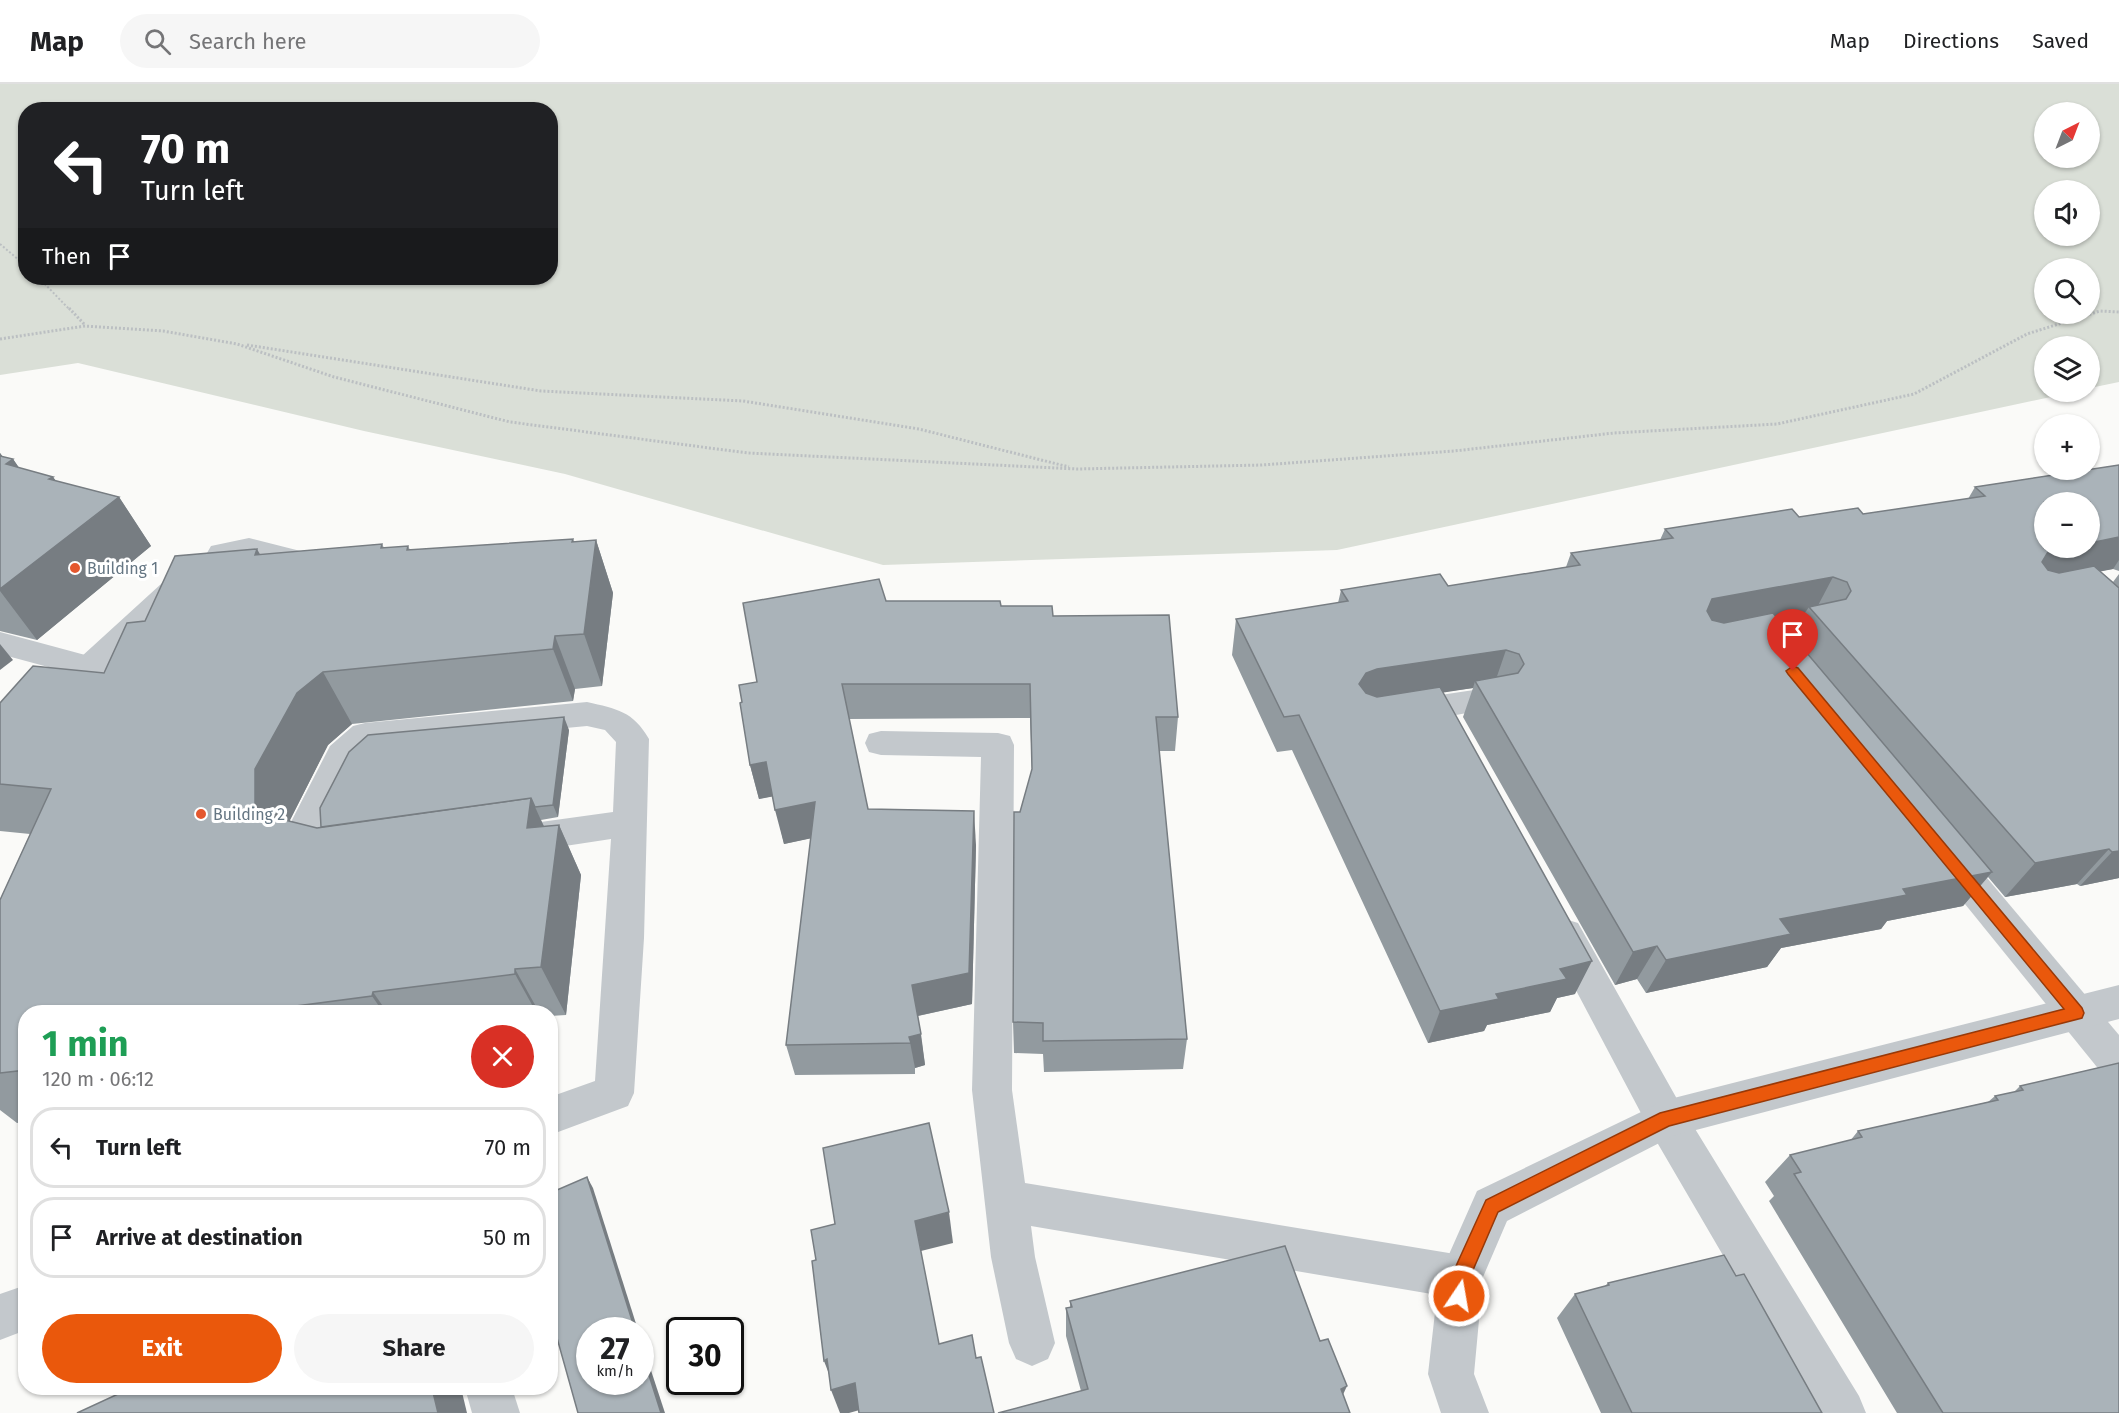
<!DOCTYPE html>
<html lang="en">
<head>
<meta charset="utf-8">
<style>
	body { margin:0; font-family:"Fira Sans",sans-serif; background:#f6f6f6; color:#202124; height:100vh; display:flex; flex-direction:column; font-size:22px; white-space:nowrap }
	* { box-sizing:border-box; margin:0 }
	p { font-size:20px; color:#757577 }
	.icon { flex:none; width:33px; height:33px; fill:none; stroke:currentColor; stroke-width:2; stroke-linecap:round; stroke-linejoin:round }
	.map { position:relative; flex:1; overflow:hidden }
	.drawer { position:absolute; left:18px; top:921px; width:540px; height:390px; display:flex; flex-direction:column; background:#fff; border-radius:24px; box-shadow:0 2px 4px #0004 }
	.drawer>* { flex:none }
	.top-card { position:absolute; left:18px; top:18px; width:540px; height:183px; border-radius:24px; box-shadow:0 2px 4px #0004; background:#202124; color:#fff; overflow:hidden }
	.needle { width:39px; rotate:42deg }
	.tools { position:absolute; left:2034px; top:18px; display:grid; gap:12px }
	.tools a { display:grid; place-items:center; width:66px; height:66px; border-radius:50%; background:#fff; box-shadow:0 2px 4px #0004; font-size:30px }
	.speed { position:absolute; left:576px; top:1233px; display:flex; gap:12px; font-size:30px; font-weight:700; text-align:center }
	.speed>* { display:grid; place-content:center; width:78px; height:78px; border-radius:50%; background:#fff; box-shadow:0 2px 4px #0004; line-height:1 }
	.speed small { font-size:15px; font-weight:400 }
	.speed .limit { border:3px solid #111; border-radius:9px; background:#fff; color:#111 }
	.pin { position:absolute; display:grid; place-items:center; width:51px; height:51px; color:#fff; margin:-62px -26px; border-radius:50% 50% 50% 0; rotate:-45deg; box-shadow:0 0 6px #0007 }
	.pin .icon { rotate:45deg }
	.me { position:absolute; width:66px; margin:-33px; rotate:12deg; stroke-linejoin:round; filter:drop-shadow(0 0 4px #0008) }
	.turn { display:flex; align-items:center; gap:21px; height:126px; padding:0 24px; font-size:27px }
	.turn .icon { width:78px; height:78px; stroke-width:2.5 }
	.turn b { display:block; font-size:42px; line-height:51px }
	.then { display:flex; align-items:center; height:57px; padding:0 24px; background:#0003; gap:12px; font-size:22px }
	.round { display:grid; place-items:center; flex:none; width:63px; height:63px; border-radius:32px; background:#f6f6f6 }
	.headline { display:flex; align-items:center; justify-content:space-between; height:102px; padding:0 24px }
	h1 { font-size:36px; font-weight:700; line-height:45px; color:#1e9e55 }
	.action { display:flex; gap:12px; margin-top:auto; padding:12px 24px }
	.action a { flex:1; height:69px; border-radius:36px; background:#ea580c; color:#fff; font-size:24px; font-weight:700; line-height:69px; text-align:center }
	.action a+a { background:#f6f6f6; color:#202124 }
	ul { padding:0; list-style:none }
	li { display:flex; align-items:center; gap:18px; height:81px; margin:0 12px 9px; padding:0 12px; border:3px solid #e0e0e0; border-radius:24px }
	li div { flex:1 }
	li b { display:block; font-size:22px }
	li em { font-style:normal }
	header { display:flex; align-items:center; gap:36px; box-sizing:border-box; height:84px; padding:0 30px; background:#fff; border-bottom:2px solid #e0e0e0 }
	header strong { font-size:28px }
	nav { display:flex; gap:33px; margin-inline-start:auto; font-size:21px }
	.search { width:420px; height:54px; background:#f6f6f6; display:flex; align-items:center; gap:15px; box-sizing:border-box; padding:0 21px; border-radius:33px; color:#757577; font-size:22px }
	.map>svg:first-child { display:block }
	.green { fill:#dadfd7; fill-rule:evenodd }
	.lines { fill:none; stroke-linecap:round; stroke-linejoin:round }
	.path-far1 { stroke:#bbbfc2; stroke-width:2; stroke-dasharray:2 2; stroke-linecap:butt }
	.path { stroke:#bbbfc2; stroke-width:3; stroke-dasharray:2 2; stroke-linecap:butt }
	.lane { fill:#c3c8cc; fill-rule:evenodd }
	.street { fill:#c3c8cc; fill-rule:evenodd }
	.wall { fill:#929a9f; fill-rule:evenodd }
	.shaded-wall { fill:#777d82 }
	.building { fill:#aab3b9; stroke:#777d82; stroke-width:1.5 }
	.route { fill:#ea580c; stroke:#983908; stroke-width:1.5 }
	.poi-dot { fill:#e4572e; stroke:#fff; stroke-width:2 }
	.labels { text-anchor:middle; stroke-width:6; stroke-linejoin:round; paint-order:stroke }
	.poi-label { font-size:16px; fill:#657683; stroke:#fff; text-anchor:start }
</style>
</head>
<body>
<header>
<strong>Map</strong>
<div class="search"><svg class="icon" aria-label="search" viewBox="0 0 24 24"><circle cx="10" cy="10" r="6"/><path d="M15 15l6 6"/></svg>Search here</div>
<nav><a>Map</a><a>Directions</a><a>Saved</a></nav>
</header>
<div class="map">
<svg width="2119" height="1329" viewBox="0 0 2119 1329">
	<rect width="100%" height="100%" fill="#fafaf8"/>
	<path class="green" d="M0,0h2119v298l-29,6v-42h-46v46h30l-737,158 -454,15 -318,-91 -201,-43 -286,-68 -78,12zM26,26h524v168h-524zM2044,28h46v46h-46zM2044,106h46v46h-46zM2044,184h46v46h-46z"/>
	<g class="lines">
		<g class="path-far1">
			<polyline points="0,160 26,182"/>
			<polyline points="39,194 70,226"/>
		</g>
		<g class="path">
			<polyline points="69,224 85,241"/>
			<polyline points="0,255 85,242 163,247 237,260 334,293 510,338 748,369 1077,385 1262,381 1454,367 1614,349 1777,340 1914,310 2027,250 2100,227 2119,228"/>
			<polyline points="247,261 541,307 743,317 919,345 1069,383"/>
		</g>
		<g class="lane">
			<polygon points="249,454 328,474 332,481 328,488 318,490 249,472 221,478 211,476 207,469 211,462"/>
			<polygon points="1814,531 1825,534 1829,541 1825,548 1742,566 1731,562 1727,555 1731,548 1742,544"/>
			<polygon points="0,548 100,575 105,583 100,591 89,594 0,570"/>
			<polygon points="1494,603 1505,606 1510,614 1505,622 1407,640 1396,636 1391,628 1396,620 1407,616"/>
			<path d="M587,618c30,7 46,9 62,37l-5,199 -10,155 -6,13 -78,29v-38l45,-16 16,-242 -92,14 -12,-4 -5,-10 5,-10 12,-4 94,-13 3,-70 -11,-12 -18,-4 -213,20 -19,17 -29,57 1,25 11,3 5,10 -5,10 -13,4 -27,-8 -6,-10v-34l38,-74 23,-20 12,-3z"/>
			<polygon points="881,647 998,649 1010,652 1014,661 1012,1006 1025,1099 1461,1171 1477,1177 1483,1193 1477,1209 1461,1215 1031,1142 1035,1173 1055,1259 1048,1275 1032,1282 1016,1275 1009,1259 991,1173 972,1006 981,673 881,671 869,668 865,659 869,650"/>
			<polygon points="1948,759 1961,763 2119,951 2119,998 2105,993 1935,783 1930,773 1935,763"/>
			<polygon points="1565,835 1578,839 1681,1022 1859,1312 1866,1329 1815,1329 1651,1048 1552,861 1546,850 1552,839"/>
			<polygon points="26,1201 26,1246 0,1256 0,1210"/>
			<polygon points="465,1304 512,1304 520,1329 472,1329"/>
		</g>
		<g class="street">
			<polygon points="182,487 192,490 197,497 192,504 92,599 12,690 0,694 0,659 70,583 172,490"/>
			<polygon points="2119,901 2119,935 1673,1052 1507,1137 1483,1193 1474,1290 1489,1329 1441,1329 1428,1290 1439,1193 1477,1107 1666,1016"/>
		</g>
	</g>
	<g class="wall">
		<polygon points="0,369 3,373 13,375 19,384 53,393 56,397 119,413 151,462 37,556 0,547"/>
		<path d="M2119,381v106l-6,-2 -13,2 13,11 6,-8v304l-39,8 -3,-2 -72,13 -17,-20 -25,29 -76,15 -6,8 -100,19 -14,19 -121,26 -9,-14 -22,6 -152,-268 10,-29 -30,4 132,302 -18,4 -7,14 -63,13 -3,6 -56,12 -136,-293 -15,2 -45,-97 4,-36 102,-16 3,-13 107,-4 118,-19 5,-14 89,-13 5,-11 134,-12 64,-3 105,-15 7,-12zM1804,530l-12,22 -14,-17z"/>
		<polygon points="596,456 613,509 602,602 575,605 573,617 352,640 328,661 290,736 290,737 317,744 321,743 569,646 558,733 541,736 544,742 559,741 581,791 566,931 550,932 550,928 26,928 26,1038 17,1039 0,1026 0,816 30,750 0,747 0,619 104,589 145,537 260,471 382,460 384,464 408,462 410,466 574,458"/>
		<polygon points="886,517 1001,522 1053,532 1178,633 1175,667 1159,667 1187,955 1183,985 1044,988 1043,970 1014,969 1013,938 1020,728 1032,685 1030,634 849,635 868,725 976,761 972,920 918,932 925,981 915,984 915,990 795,991 786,961 811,754 784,760 773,712 759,715 750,681 742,618 757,598"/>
		<polygon points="2119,979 2119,1329 1897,1329 1769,1117 1774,1112 1765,1098 1790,1071 1850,1057 1858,1047 1988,1018 1995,1012 2014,1008 2020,1002"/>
		<polygon points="1736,1192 1822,1329 1601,1329 1557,1234 1575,1210 1605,1202 1608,1199"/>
		<polygon points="1070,1217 1320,1257 1343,1311 1081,1307 1066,1252 1066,1224 1070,1223"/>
	</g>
	<g class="shaded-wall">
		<polygon points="0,369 7,379 13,375 47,424 0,377"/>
		<polygon points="53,393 85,440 119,413 151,462 37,556 0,507 0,505 49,395"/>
		<polygon points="2119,453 2119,476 2113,485 2023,503 2048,468 2068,464 2090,464 2090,459"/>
		<polygon points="573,455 590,504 596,456 613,509 602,602 584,550 572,458"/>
		<polygon points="257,465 287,518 255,471"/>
		<polygon points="1833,493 1814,529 1809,523 1804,530 1695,551 1712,515"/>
		<polygon points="555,552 575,605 573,617 553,565"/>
		<polygon points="0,560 13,576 0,586"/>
		<polygon points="1506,566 1494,601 1475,597 1473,604 1369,620 1359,600 1366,589 1377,585"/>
		<polygon points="323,588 352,640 328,661 290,736 290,770 261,730 255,719 255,685 297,609"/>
		<polygon points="564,633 569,646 558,733 553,721"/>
		<polygon points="766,678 775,712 759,715 750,681"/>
		<polygon points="531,714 554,765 527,744"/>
		<polygon points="815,718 822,752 784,760 775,726"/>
		<polygon points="974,727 976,761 972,920 917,932 912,901"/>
		<polygon points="559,741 581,791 566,931 541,883"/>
		<polygon points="2109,765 2077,800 2005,813 2035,779"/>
		<polygon points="2119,767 2119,794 2080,802 2112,768"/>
		<polygon points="1992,788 1963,822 1887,837 1881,845 1781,864 1767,883 1646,909 1666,876 1780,835 1903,805"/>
		<polygon points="1657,862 1637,895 1615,901 1633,868"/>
		<polygon points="1592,877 1575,910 1557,914 1550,928 1487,941 1484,947 1428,959 1440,927 1496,910 1560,885"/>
		<polygon points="515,885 539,928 536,928 515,890"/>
		<polygon points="373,908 387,928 383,928 372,912"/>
		<polygon points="921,950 925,981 915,984 909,953"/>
		<polygon points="587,1093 593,1104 638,1246 635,1246"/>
		<polygon points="949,1128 953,1159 921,1167 915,1137"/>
		<polygon points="640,1253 665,1329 661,1329 640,1263"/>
		<polygon points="827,1275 834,1303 824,1277"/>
		<polygon points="855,1299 863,1325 849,1329 840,1329 831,1306"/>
		<polygon points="1347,1302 1335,1328 1341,1305"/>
		<polygon points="432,1304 461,1304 467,1329 438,1329"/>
	</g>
	<g class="building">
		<polygon points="0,372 13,375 6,380 53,393 49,395 119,413 0,505"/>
		<polygon points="2119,381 2119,453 2090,459 2090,418 2044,418 2044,464 2068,464 2048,468 2042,478 2048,486 2059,489 2094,482 2119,504 2119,767 2112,768 2109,765 2035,779 1809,523 1846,515 1851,507 1847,498 1833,493 1712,515 1707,527 1712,536 1724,539 1773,529 1992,788 1903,805 1907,811 1780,835 1791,850 1666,876 1657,862 1633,868 1475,597 1518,589 1524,580 1519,570 1506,566 1377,585 1366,589 1359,600 1366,609 1377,613 1440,603 1592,877 1560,885 1567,895 1496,910 1499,915 1440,927 1299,631 1284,633 1236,535 1348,517 1341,506 1440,490 1448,502 1580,481 1571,469 1673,454 1665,445 1792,425 1799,433 1858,424 1863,430 1985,412 1975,403"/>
		<polygon points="573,455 572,458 596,456 584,550 555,552 553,565 323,588 297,609 255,685 255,719 261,730 317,744 531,714 527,744 559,741 541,883 515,885 515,890 373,908 372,912 281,924 279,928 26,928 26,986 0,989 0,816 51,705 0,700 0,619 33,582 104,589 127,539 145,537 175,472 257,465 255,471 382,460 381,464 408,462 407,466"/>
		<polygon points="879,495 886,517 1000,517 1001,522 1052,522 1053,532 1169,531 1178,633 1156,633 1187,955 1043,957 1043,939 1013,938 1014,728 1020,728 1032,685 1030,600 842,600 868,725 974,727 969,889 912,901 921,950 909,953 911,959 786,961 815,718 775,726 766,678 750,681 740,619 742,618 739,601 757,598 743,519"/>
		<polygon points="564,633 553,721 535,723 531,714 321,743 320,724 349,668 368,651"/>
		<polygon points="2119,979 2119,1329 1943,1329 1794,1090 1801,1088 1790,1071 1862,1053 1858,1047 1998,1016 1995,1012 2023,1006 2020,1002"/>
		<polygon points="929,1039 949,1128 915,1137 939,1260 972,1251 976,1274 981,1273 994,1329 859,1329 855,1299 831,1306 827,1275 824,1277 812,1177 816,1176 811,1146 835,1140 823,1064"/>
		<polygon points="587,1093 635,1246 590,1246 590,1298 640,1298 640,1263 661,1329 578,1329 550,1229 550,1109"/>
		<polygon points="1285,1162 1320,1257 1328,1255 1347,1302 1341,1305 1350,1329 998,1329 1088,1305 1066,1224 1072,1223 1070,1217"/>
		<polygon points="1724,1171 1736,1192 1744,1190 1822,1329 1632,1329 1575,1210 1609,1201 1608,1199"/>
		<polygon points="131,1304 432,1304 438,1329 77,1329"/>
	</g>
	<polygon class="route" points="1793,582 1798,584 2082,924 2084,929 2082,934 1669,1042 1498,1128 1470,1193 1465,1219 1459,1222 1452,1219 1449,1212 1451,1193 1486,1116 1660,1029 2064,925 1788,590 1786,587"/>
	<g class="poi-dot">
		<circle cx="75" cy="484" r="6"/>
		<circle cx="201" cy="730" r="6"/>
	</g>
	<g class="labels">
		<g class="poi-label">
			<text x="87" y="490">Building 1</text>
			<text x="213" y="736">Building 2</text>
		</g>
	</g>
</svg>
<div class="tools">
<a><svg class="needle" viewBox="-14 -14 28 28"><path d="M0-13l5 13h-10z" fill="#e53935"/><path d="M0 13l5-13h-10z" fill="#757577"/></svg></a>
<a><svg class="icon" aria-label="sound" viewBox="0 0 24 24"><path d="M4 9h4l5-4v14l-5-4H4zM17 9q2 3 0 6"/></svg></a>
<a><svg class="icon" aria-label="search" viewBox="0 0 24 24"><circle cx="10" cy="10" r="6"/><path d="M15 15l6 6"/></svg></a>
<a><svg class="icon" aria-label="layers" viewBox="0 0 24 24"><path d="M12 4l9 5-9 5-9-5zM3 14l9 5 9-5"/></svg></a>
<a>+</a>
<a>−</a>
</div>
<div class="speed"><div>27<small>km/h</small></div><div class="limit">30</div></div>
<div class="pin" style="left:1793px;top:587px;background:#d93025"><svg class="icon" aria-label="arrive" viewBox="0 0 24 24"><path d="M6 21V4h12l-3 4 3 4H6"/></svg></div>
<svg class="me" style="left:1459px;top:1212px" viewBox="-20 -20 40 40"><circle r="17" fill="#ea580c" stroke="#fff" stroke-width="3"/><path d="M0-11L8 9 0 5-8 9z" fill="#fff"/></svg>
<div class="top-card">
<div class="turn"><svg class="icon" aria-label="left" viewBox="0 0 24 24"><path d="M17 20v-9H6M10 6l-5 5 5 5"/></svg><div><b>70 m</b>Turn left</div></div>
<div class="then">Then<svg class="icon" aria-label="arrive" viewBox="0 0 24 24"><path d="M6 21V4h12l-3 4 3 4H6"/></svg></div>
</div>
<section class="drawer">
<div class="headline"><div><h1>1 min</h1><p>120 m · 06:12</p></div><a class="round" style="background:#d93025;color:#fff"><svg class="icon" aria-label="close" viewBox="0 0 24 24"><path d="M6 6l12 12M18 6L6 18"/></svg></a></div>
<ul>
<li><svg class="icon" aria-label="left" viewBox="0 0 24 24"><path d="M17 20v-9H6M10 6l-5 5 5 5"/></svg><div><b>Turn left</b></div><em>70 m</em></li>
<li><svg class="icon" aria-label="arrive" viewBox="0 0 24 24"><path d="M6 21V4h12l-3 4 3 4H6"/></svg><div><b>Arrive at destination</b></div><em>50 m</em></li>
</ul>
<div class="action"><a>Exit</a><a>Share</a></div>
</section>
</div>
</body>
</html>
